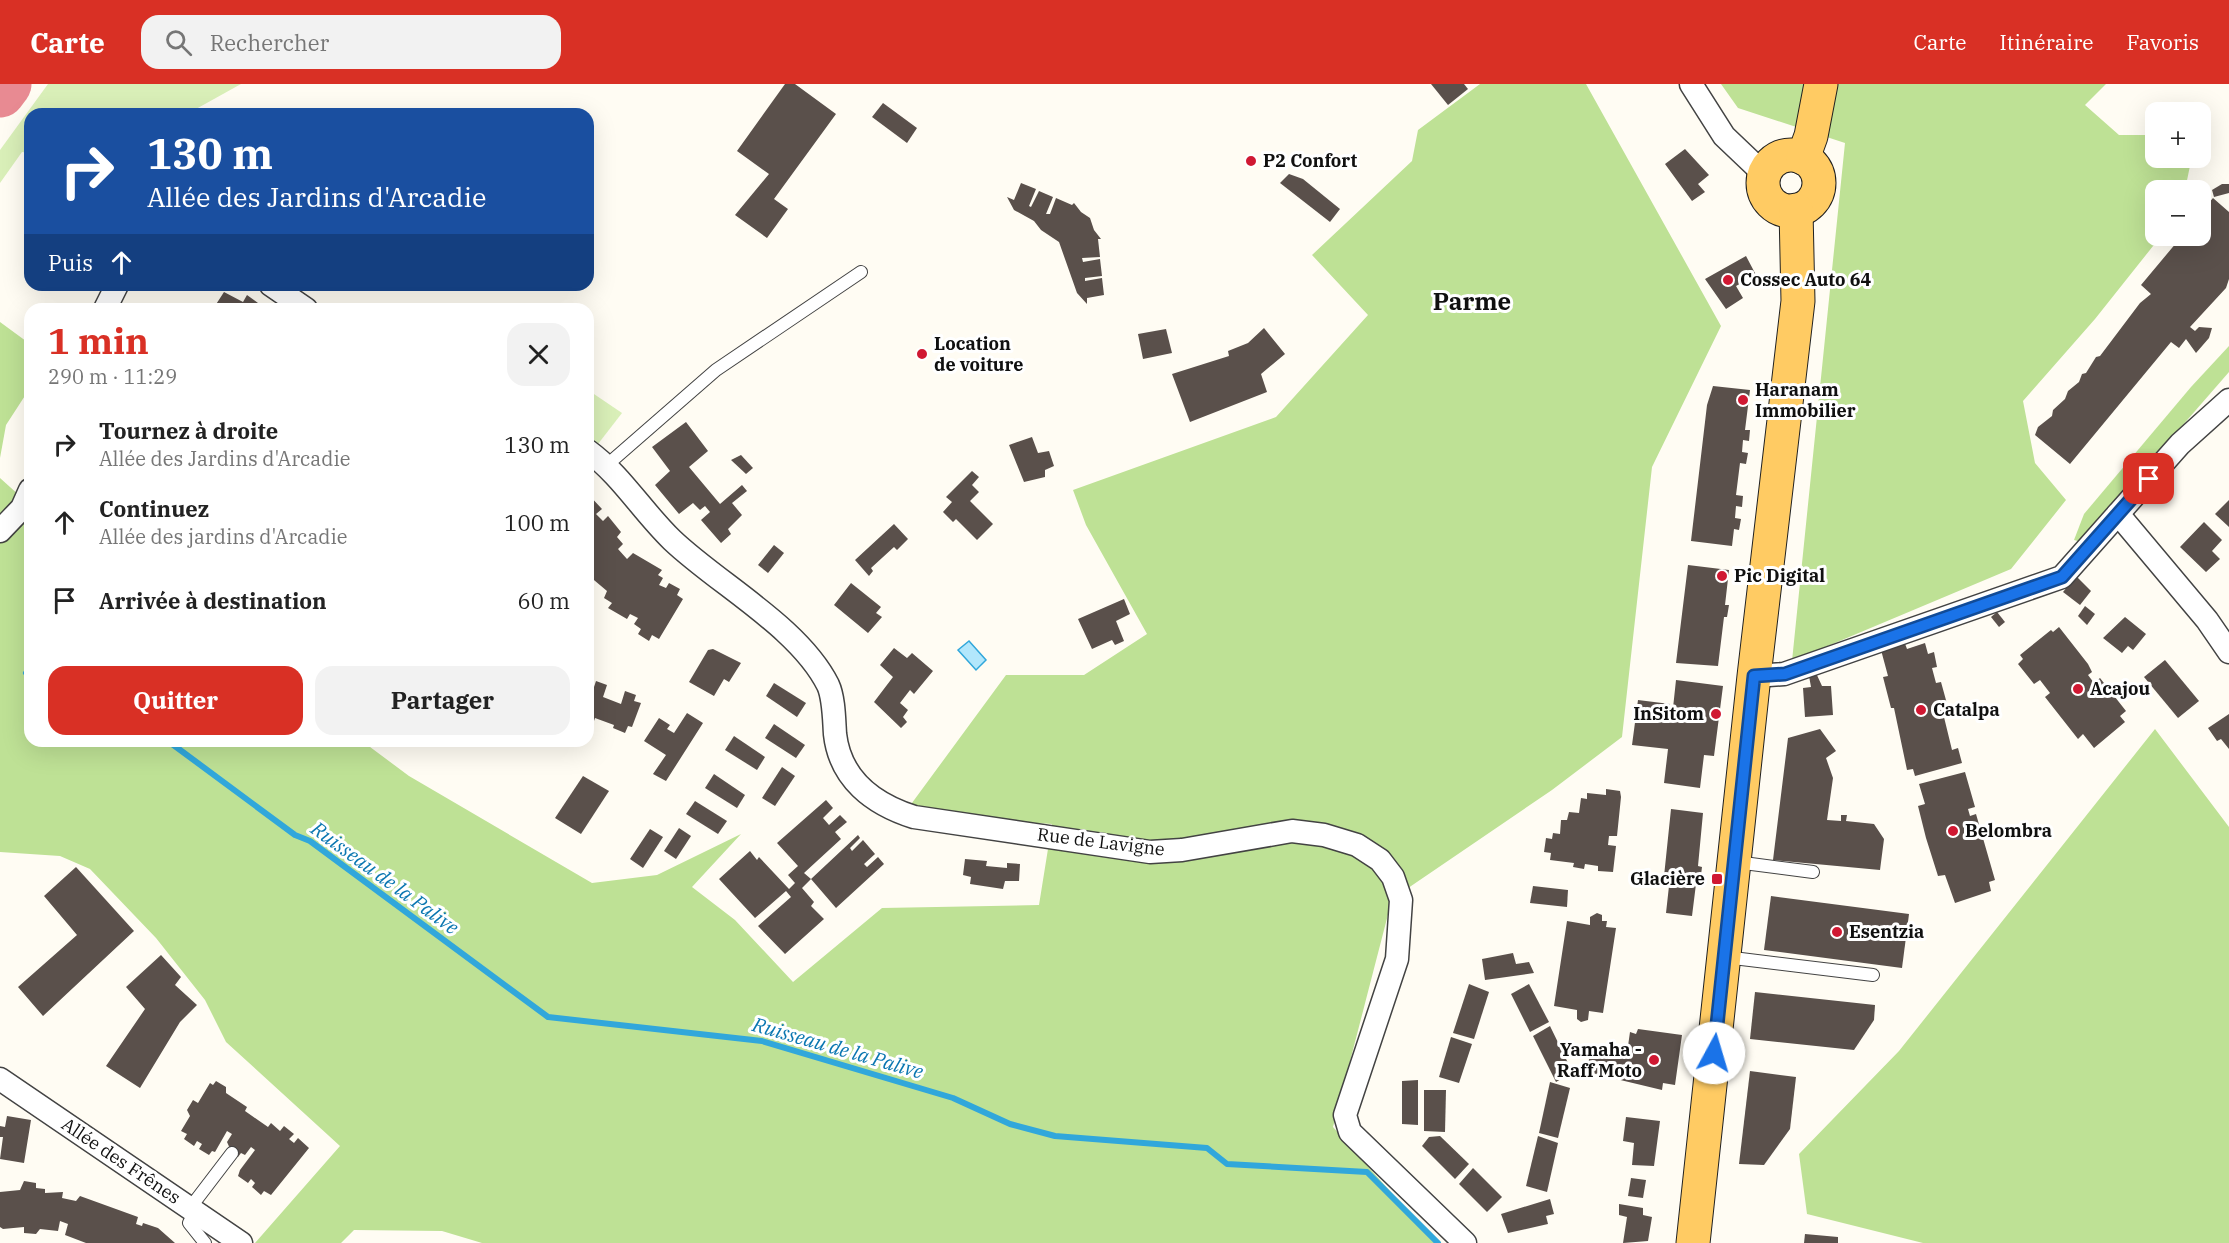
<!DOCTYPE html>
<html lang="fr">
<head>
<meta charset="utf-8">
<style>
	body { margin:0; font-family:"IBM Plex Serif",serif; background:#f2f2f2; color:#222; height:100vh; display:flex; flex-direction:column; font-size:22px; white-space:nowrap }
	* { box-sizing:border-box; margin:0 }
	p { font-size:20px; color:#767676 }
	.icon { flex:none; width:33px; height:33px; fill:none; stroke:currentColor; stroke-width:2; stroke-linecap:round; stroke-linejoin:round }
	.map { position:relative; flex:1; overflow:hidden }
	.panel { position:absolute; left:24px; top:219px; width:570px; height:444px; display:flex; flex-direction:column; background:#fff; border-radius:18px; box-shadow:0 6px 24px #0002 }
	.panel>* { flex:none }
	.top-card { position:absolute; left:24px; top:24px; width:570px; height:183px; border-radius:18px; box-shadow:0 6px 24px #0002; background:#1a4fa0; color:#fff; overflow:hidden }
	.fabs { position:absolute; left:2145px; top:18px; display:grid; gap:12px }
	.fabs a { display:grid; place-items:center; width:66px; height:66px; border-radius:12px; background:#fff; box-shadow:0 6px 24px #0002; font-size:30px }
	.pin { position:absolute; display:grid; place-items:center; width:51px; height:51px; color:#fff; margin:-26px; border-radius:12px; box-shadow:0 3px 9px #0006 }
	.me { position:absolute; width:66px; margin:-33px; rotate:6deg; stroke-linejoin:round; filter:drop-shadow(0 0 4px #0008) }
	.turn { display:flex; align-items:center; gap:21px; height:126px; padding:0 24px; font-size:27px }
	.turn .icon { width:78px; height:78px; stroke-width:2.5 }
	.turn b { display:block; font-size:42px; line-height:51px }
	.then { display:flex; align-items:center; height:57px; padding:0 24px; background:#0003; gap:12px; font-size:22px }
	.round { display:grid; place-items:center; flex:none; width:63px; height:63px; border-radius:18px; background:#f2f2f2 }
	.head { display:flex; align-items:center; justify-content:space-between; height:102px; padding:0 24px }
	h1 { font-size:36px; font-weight:700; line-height:45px; color:#d93025 }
	.cta { display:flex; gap:12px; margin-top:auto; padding:12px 24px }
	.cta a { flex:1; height:69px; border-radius:18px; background:#d93025; color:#fff; font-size:24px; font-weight:700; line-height:69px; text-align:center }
	.cta a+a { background:#f2f2f2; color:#222 }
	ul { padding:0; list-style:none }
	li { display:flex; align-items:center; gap:18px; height:78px; padding:0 24px }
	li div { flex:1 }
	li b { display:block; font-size:22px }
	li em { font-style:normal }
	header { display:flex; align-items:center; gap:36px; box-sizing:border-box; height:84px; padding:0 30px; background:#d93025; color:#fff }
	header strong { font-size:28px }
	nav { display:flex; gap:33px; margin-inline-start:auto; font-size:21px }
	.search { width:420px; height:54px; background:#f2f2f2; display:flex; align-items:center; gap:15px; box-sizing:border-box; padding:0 21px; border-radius:18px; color:#767676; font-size:22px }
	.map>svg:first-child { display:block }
	.green { fill:#d9efb8 }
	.forest { fill:#bee195 }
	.water { fill:#b2e7fc; stroke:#31a7db; stroke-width:1.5 }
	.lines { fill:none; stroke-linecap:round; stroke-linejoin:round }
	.stream { stroke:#31a7db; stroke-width:6 }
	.taxiway { stroke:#e88a92; stroke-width:51 }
	.building { fill:#5a504b }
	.lane-casing { stroke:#434343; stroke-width:14 }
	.street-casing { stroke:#434343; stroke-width:25 }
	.primary-casing { stroke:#212121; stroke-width:35 }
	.lane { stroke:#fff; stroke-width:12 }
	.street { stroke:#fff; stroke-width:22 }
	.primary { stroke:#ffcb63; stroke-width:33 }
	.route-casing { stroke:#114b97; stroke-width:15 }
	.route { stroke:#1a73e8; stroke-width:10 }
	.poi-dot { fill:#d01832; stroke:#fff; stroke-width:2 }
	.labels { text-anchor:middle; stroke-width:6; stroke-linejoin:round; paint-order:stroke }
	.poi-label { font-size:18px; font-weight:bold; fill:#101010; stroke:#fff; text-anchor:start }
	.street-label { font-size:18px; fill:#101010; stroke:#fff }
	.water-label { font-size:20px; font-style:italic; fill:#0b77b1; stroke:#fff }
	.district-label { font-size:24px; font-weight:bold; fill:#101010; stroke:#fff }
</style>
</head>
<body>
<header>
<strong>Carte</strong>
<div class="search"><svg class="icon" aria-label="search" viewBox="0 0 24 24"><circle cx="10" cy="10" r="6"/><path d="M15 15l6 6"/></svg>Rechercher</div>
<nav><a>Carte</a><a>Itinéraire</a><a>Favoris</a></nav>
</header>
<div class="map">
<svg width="2229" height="1159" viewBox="0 0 2229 1159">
	<rect width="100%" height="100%" fill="#fffcf3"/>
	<g class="green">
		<polygon points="48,0 241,0 187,30 30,30 30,69 22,68 0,99 0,66"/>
		<polygon points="588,306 622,329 598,360 588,353"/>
	</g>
	<g class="forest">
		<polygon points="1480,0 1586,0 1721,242 1652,383 1622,653 1552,706 1392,815 1333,1043 1436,1159 482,1159 442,1147 354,1146 341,1159 255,1159 340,1062 226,958 205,916 156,854 90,785 60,772 0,768 0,394 30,421 30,657 362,657 409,692 592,799 657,791 741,750 692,803 735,836 793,898 882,824 1039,821 1052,740 962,734 909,723 1006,591 1084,591 1147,550 1086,441 1073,406 1276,333 1368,231 1312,171 1412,77 1418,46"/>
		<polygon points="1721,0 2106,0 2085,21 2119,51 2155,51 2156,74 2189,74 2191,77 2185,106 2156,106 2156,152 2161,152 2095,235 2023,317 2035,379 2066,416 2011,485 1792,577 1845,59 1738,24"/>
		<polygon points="0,238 30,260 30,304 6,341 0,374"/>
		<polygon points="2229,262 2229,288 2081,458 2074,456 2084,430 2191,303"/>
		<polygon points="2155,645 2229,743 2229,1159 1923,1159 1807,1130 1799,1070 1899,967"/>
	</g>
	<polygon class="water" points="969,557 986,576 976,586 958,566"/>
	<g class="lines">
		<g class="stream">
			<polyline points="26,589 30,594"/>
			<polyline points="168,657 295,751 310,757 548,933 762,957 953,1014 1010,1040 1055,1052 1207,1064 1227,1080 1367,1088 1438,1159"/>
		</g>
		<polyline class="taxiway" points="0,8 6,0"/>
	</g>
	<g class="building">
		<polygon points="785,0 795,0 836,30 774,115 788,125 767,154 735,131 769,90 737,67"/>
		<polygon points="1431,0 1464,0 1468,5 1448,21"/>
		<polygon points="883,19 917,44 907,59 872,33"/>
		<polygon points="1685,65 1709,91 1698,100 1705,108 1692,117 1665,80"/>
		<polygon points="1289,90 1303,95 1340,125 1330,138 1280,99"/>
		<polygon points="1021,99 1036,105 1029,122 1031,123 1039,107 1053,113 1046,130 1050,130 1056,114 1072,121 1074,119 1081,128 1090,134 1094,146 1101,155 1098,155 1100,173 1082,174 1083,178 1100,175 1102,192 1085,194 1085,197 1102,194 1104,211 1087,214 1087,220 1077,209 1059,158 1041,146 1034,137 1014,126 1007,113 1014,116"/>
		<polygon points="2222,100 2229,100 2229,109 2214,113 2212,106"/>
		<polygon points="2213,114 2229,128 2229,195 2226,204 2190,243 2195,247 2199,243 2212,244 2209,254 2196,269 2186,255 2179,264 2171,258 2070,380 2035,351 2038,343 2052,332 2053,326 2065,315 2068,307 2079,298 2082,290 2086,289 2096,273 2100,272 2140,219 2151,210 2141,201 2182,152 2200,152 2200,129"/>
		<polygon points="1746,172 1756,191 1736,202 1743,214 1726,225 1705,195"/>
		<polygon points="224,208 243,218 247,211 258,219 254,225 213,225"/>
		<polygon points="1264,244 1285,270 1261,290 1267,308 1190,338 1172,290 1229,272 1228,267 1248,259"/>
		<polygon points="1166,245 1172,269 1143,275 1138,250"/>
		<polygon points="1713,302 1750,306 1745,346 1750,346 1749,357 1743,356 1742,368 1748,369 1746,380 1740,379 1736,411 1743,412 1742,423 1736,422 1735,434 1741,435 1739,446 1734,445 1732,462 1691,457 1707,321"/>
		<polygon points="686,338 708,367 689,383 720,420 742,401 747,407 732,419 742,431 728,445 731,450 721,459 701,436 710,428 705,422 700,426 693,419 679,430 655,401 670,387 652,363"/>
		<polygon points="1032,353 1038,369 1049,367 1054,382 1045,386 1045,393 1024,398 1009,361"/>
		<polygon points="741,371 753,384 746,390 731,376"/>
		<polygon points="972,387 979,393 972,401 979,408 970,417 993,440 977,456 956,435 953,438 943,428 952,418 946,413"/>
		<polygon points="588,410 602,425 596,430 603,437 608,432 621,448 617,453 623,460 618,465 627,475 633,469 662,486 658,491 663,494 659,501 666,504 669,499 680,505 677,511 683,515 659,555 652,551 649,557 638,550 641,545 634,540 638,534 630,530 627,535 608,524 612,519 604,514 607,507 588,491"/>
		<polygon points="2229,416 2229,443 2215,430"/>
		<polygon points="2204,438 2222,456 2212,467 2220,475 2206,488 2180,463"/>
		<polygon points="894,440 908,455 897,466 894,463 871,484 873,487 869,492 855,476"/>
		<polygon points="774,461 784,469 768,489 758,481"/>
		<polygon points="1688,481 1729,486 1725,521 1729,521 1727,533 1724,533 1718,582 1676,579"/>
		<polygon points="2076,492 2091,507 2080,521 2063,508"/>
		<polygon points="851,499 881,523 876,529 882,533 868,549 834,521"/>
		<polygon points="1124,515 1130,530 1116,537 1124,557 1115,561 1112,556 1092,565 1078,535"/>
		<polygon points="2085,522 2095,530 2087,541 2078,532"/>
		<polygon points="1997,528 2005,538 1999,543 1991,533"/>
		<polygon points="2125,533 2146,550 2133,566 2128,562 2122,569 2103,554"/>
		<polygon points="2059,543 2088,580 2092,588 2088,591 2094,599 2100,594 2126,627 2120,632 2125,638 2094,664 2083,650 2078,655 2045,613 2050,609 2040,596 2034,600 2018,580 2023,575 2020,571 2051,546 2053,548"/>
		<polygon points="1904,557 1907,565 1925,559 1928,570 1934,568 1937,583 1932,584 1936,599 1941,598 1949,627 1943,629 1952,666 1958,664 1962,679 1915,692 1913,685 1907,686 1894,624 1891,624 1883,593 1888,592 1881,566"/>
		<polygon points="894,564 907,574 912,569 933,587 914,610 910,606 900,619 908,626 903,633 907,638 901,644 874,618 893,593 880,581"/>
		<polygon points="713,565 741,579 729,598 724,595 714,612 689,598 708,566"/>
		<polygon points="2165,576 2199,617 2178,634 2144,593"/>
		<polygon points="1816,589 1822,602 1831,602 1833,631 1805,633 1803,604 1811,603 1809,592"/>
		<polygon points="1676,596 1723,602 1714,672 1704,671 1700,704 1664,699 1668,665 1632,661 1638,616 1670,620 1670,624 1673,624"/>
		<polygon points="596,597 607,601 603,613 621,620 625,607 636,611 634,617 641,619 632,643 628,642 625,649 613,644 614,641 595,634 594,637 588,635 588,600 594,603"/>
		<polygon points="774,599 806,619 797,633 766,612"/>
		<polygon points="687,629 703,639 666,697 653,690 666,671 644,657 659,634 670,641 667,645 674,649"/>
		<polygon points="2229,630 2229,665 2221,655 2217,657 2208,644"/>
		<polygon points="774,640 805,661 796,674 765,654"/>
		<polygon points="1820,645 1836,667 1826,674 1833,694 1827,736 1841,737 1841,731 1847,731 1846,737 1874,740 1884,755 1880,786 1773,776 1788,654"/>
		<polygon points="734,652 765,673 757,686 725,666"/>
		<polygon points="782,683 795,692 775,722 762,714"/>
		<polygon points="1965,688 1975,723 1968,725 1970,732 1976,730 1995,796 1989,798 1991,807 1955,819 1945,791 1938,792 1926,754 1918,722 1925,720 1919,700"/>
		<polygon points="714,690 745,711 737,724 705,704"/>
		<polygon points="583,692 609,707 581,750 555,734"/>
		<polygon points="1606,705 1620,707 1621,713 1617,752 1609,752 1608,761 1616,762 1613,788 1598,787 1598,782 1585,780 1584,785 1573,783 1574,779 1550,776 1551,769 1544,768 1546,754 1552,755 1553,749 1560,750 1561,736 1567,736 1569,728 1579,729 1581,714 1587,715 1587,709 1606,711"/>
		<polygon points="826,716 833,724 823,734 829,741 840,731 847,738 835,748 841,755 804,789 811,795 802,804 814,818 811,822 824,835 785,870 758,842 791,813 786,807 755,834 719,795 750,767 757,776 759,773 789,805 795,799 788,791 798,782 777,759"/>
		<polygon points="695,717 727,737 718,750 686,730"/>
		<polygon points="1671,725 1703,729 1698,782 1702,783 1701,791 1700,800 1696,800 1692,832 1666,829 1669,802 1663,802"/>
		<polygon points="679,744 691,752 676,775 664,767"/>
		<polygon points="650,745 663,753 643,784 630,775"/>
		<polygon points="858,751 860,754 850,764 852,767 863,756 875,770 864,780 867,783 878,773 884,780 836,824 811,795"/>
		<polygon points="965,775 987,777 986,782 1007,784 1007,779 1020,780 1019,797 1005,797 1003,805 970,800 971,793 963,791"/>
		<polygon points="76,783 134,847 43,932 18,903 77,851 44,812"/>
		<polygon points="1533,802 1568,806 1567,823 1530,819"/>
		<polygon points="1771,812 1909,830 1902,884 1764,866"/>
		<polygon points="1597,829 1602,831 1602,837 1607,837 1606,843 1616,844 1603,929 1589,927 1588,936 1581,938 1577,935 1577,926 1554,922 1567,837 1590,841 1590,833"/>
		<polygon points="1513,869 1516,880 1529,878 1534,889 1485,896 1482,875"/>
		<polygon points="161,871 181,893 175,901 197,921 180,938 140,1004 106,982 145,925 126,903"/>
		<polygon points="1469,900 1489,908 1474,955 1453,949"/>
		<polygon points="1529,900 1549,938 1530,948 1511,910"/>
		<polygon points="1755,908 1875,921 1874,936 1854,966 1750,955"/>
		<polygon points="1550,942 1568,979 1561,983 1566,992 1556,998 1533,952"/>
		<polygon points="1638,945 1682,951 1675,1001 1663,999 1662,1006 1587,988 1591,962 1627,969 1630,948 1636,950"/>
		<polygon points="1451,953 1472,960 1459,999 1439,993"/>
		<polygon points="1750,987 1796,993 1790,1045 1764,1081 1739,1080"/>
		<polygon points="1418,996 1418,1041 1402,1040 1402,997"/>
		<polygon points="216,997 226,1003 226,1009 247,1023 245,1027 268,1043 271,1039 280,1047 284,1042 294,1050 289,1055 294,1059 298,1054 309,1064 271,1111 264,1107 261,1111 252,1103 255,1099 251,1095 248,1099 238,1092 240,1086 255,1066 251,1063 245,1071 241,1069 238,1073 232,1069 227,1058 232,1050 227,1047 215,1068 212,1067 209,1071 199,1065 202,1060 197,1057 194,1062 184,1055 187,1050 181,1047 190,1032 187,1026 193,1016 198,1019 210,999 213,1001"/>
		<polygon points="1550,998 1570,1004 1558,1054 1539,1049"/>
		<polygon points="1424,1006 1446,1006 1445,1048 1424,1047"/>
		<polygon points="7,1032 31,1036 24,1079 0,1075 3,1053 0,1053 0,1042 5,1043"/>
		<polygon points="1626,1033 1660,1037 1654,1082 1632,1081 1634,1059 1623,1057"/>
		<polygon points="1440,1052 1469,1080 1455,1095 1422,1062 1429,1053"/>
		<polygon points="1538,1052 1558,1059 1547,1108 1526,1102"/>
		<polygon points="1473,1084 1502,1113 1487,1128 1459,1100"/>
		<polygon points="1631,1094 1646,1096 1643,1114 1628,1112"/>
		<polygon points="24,1097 36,1099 36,1104 45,1105 45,1109 63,1108 62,1114 76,1117 80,1112 138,1133 136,1140 142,1142 143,1139 158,1144 175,1159 86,1159 65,1151 68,1140 60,1137 58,1147 40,1145 36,1150 24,1149 24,1143 3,1145 0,1143 0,1108 20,1106"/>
		<polygon points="1550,1115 1554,1130 1546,1132 1548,1140 1508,1149 1501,1130"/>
		<polygon points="1619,1120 1643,1124 1643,1131 1652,1133 1648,1157 1623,1159 1627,1133 1619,1131"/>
		<polygon points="1805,1150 1838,1153 1838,1159 1804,1159"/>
	</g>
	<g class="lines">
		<defs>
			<g id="lane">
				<polyline points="607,381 716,286 861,188"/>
				<polyline points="1736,778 1813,788"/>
				<polyline points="1725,873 1873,891"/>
				<polyline points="190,1124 232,1069"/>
				<polyline points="195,1127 189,1139 205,1159"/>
			</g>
			<g id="street">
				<polyline points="1691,0 1724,52 1765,91"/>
				<polyline points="271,201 306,225"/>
				<polyline points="105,225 117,201"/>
				<path d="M588,367c33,24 54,60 84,89 46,44 127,87 156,145 6,13 6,34 7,49 5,45 38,70 79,83l236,35 32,-2 110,-19 32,4 33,10 23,15 13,17 8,23 -4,59 -52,156 5,17 115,111"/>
				<polyline points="2118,430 2207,536 2229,568"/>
				<polyline points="0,447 22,424 30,406"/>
				<polyline points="1754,592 1784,590 2062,493 2180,360 2229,316"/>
				<polyline points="0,995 241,1159"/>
			</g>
			<g id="primary">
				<circle cx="1791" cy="99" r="28"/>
				<polyline points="1803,74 1811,52 1821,0"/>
				<polyline points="1693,1159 1754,592 1798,217 1796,126"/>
			</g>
		</defs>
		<use href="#lane" class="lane-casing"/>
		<use href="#street" class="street-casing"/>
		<use href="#primary" class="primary-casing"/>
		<use href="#lane" class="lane"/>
		<use href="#street" class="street"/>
		<use href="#primary" class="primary"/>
	</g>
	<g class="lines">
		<defs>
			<polyline id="route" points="1714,969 1754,592 1785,590 2062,493 2149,395"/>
		</defs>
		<use href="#route" class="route-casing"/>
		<use href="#route" class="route"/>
	</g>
	<g class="poi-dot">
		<circle cx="1251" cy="77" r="6"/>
		<circle cx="1728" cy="196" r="6"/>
		<circle cx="922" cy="270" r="6"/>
		<circle cx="1743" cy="316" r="6"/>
		<circle cx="1722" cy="492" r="6"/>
		<circle cx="2078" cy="605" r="6"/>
		<circle cx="1921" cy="626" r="6"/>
		<circle cx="1716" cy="630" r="6"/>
		<circle cx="1953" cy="747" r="6"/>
		<rect x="1711" y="789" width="12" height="12" rx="3"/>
		<circle cx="1837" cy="848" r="6"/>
		<circle cx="1654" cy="976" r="6"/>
	</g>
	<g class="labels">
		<g class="poi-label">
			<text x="1263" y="83">P2 Confort</text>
			<text x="1740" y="202">Cossec Auto 64</text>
			<text x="934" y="266">Location<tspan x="934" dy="21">de voiture</tspan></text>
			<text x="1755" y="312">Haranam<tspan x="1755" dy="21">Immobilier</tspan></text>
			<text x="1734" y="498">Pic Digital</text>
			<text x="2090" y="611">Acajou</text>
			<text x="1933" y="632">Catalpa</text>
			<text x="1704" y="636" text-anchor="end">InSitom</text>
			<text x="1965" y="753">Belombra</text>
			<text x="1705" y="801" text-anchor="end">Glacière</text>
			<text x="1849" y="854">Esentzia</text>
			<text x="1642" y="972" text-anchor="end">Yamaha -<tspan x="1642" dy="21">Raff Moto</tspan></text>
		</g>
		<g class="street-label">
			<text transform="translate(1101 758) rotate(7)" y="6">Rue de Lavigne</text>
			<text transform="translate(121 1077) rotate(34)" y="6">Allée des Frênes</text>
		</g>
		<g class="water-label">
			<text transform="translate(385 794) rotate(36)" y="7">Ruisseau de la Palive</text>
			<text transform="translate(838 964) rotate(16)" y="7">Ruisseau de la Palive</text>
		</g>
		<g class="district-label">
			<text x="1472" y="226">Parme</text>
		</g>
	</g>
</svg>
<div class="fabs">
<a>+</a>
<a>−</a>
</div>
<div class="pin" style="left:2149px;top:395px;background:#d93025"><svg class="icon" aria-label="arrive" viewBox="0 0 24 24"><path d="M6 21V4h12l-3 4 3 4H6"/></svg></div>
<svg class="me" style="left:1714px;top:969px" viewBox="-20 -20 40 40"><circle r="19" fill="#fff"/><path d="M0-13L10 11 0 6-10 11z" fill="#1a73e8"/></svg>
<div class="top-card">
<div class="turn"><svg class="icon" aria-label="right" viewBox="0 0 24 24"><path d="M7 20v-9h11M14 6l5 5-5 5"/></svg><div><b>130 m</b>Allée des Jardins d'Arcadie</div></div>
<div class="then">Puis<svg class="icon" aria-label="ahead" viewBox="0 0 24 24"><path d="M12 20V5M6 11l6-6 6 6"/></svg></div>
</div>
<section class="panel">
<div class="head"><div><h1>1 min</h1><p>290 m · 11:29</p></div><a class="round"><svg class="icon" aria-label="close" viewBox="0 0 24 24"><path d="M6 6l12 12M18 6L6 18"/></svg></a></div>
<ul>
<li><svg class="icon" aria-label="right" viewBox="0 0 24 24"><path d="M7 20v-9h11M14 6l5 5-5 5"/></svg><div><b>Tournez à droite</b><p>Allée des Jardins d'Arcadie</p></div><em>130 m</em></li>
<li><svg class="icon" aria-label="ahead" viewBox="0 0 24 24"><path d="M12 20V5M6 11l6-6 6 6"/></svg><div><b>Continuez</b><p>Allée des jardins d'Arcadie</p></div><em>100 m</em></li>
<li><svg class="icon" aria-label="arrive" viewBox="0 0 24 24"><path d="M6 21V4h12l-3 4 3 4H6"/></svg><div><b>Arrivée à destination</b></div><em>60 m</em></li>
</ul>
<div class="cta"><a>Quitter</a><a>Partager</a></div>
</section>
</div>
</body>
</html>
